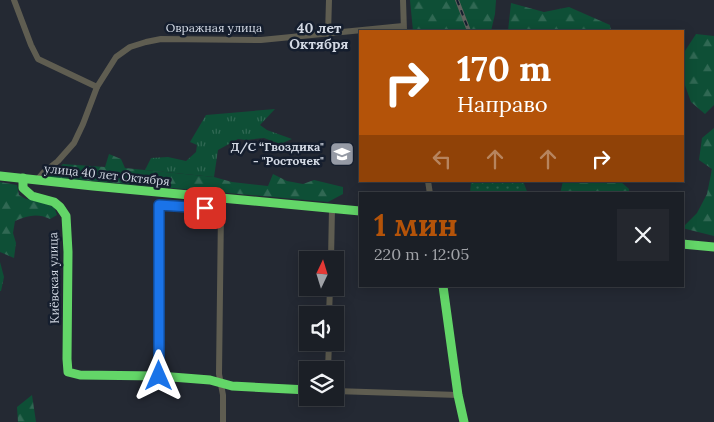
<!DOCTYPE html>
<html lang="ru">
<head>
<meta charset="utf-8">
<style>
	body { margin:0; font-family:Lora,serif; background:#24272e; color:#f1f3f6; height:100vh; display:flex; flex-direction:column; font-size:19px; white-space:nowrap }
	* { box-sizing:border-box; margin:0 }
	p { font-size:16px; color:#a0a2a7 }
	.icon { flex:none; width:28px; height:28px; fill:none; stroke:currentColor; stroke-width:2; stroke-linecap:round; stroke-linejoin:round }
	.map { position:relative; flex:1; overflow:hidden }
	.panel { position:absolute; left:359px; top:192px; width:325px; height:95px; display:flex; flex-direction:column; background:#1b1f26; border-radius:0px; box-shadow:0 2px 12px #0003,0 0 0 1px #393d43 }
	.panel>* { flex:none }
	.hud { position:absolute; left:359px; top:30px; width:325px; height:152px; border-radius:0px; box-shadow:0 2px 12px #0003,0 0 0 1px #393d43; background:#b45309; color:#fff; overflow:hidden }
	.needle { width:32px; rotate:4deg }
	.fabs { position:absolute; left:299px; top:251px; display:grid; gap:10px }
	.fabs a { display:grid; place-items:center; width:45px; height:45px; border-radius:0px; background:#1b1f26; box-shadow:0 2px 12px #0003,0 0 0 1px #393d43; font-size:25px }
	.pin { position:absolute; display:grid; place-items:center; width:42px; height:42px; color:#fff; margin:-21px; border-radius:10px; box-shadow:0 2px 8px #0006 }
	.me { position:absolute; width:55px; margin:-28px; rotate:0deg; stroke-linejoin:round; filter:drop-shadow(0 0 4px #0008) }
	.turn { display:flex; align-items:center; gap:18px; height:105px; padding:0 15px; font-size:22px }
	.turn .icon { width:65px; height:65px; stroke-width:2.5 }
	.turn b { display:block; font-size:35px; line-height:42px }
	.lanes { display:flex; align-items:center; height:48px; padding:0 15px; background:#0003; justify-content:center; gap:25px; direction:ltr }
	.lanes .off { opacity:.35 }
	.round { display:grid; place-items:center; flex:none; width:52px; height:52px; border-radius:0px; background:#24272e }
	.headline { display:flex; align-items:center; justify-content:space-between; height:85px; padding:0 15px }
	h1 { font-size:30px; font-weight:700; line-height:38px; color:#b45309 }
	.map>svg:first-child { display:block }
	.grass { fill:url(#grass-tufts) }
	.forest { fill:url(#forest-firs) }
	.park { fill:url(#park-dots) }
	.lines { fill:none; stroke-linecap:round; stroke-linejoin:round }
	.street { stroke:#5f5d51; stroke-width:6 }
	.fast { stroke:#63d668; stroke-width:9 }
	.rail-casing { stroke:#61625e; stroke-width:4 }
	.rail { stroke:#151e2e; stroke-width:2; stroke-dasharray:5.5; stroke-linecap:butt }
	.route-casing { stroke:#114b97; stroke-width:12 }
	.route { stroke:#1a73e8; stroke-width:9 }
	.labels { text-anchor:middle; stroke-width:5; stroke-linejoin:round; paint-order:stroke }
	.street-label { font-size:12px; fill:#d3d9e4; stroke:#151e2e }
	.poi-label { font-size:12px; font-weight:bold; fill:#d3d9e4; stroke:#151e2e; text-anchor:end }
	.neighbourhood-label { font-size:14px; font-weight:bold; fill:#d3d9e4; stroke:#151e2e }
</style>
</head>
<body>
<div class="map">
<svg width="714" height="422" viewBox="0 0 714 422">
	<defs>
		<pattern id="grass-tufts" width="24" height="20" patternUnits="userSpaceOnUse" patternTransform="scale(1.25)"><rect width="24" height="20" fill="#0e4f36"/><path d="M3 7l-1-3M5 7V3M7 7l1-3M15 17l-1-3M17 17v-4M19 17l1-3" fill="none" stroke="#306853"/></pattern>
		<pattern id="forest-firs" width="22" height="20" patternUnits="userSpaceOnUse" patternTransform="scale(1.25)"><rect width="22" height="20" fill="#0e4f36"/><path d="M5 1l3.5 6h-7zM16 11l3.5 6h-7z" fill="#306853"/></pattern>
		<pattern id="park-dots" width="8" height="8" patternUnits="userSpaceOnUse" patternTransform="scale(1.25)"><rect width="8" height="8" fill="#0e4f36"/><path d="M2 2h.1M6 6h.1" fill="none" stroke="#306853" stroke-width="1.8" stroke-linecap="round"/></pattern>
	</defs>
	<rect width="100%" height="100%" fill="#242933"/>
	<polygon class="grass" points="275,109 260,125 267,130 292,139 280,144 264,138 246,140 238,139 218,150 214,177 145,170 151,158 168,157 186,161 196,152 197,145 190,142 206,115"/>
	<g class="forest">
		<polygon points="410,0 496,0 495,14 491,31 413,31"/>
		<polygon points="511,3 544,12 569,7 610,25 611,31 508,31"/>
		<polygon points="696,34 714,36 714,105 705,114 691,102 683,80 683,54"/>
		<polygon points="714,128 714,236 682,228 697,213 707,194 712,169 699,160 702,138"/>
		<polygon points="109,154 121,159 125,168 214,177 232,182 268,186 273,174 287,181 303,184 314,180 343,187 343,194 328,202 49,177 63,164 105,167"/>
		<polygon points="563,181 620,181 629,189 629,194 560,194"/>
		<path d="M0,182l17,3 2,10 7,4 8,1 20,7 3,8 -7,4c-12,-6 -22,-4 -35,2l-2,12 3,10 -2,15 -14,-6v10l4,15 -3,14h-1z"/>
		<polygon points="32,395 36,422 18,422 17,407"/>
	</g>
	<polygon class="park" points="471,181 523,181 528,194 470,194"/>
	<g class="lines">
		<g class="street">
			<polyline points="14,0 31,45 38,59 97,87"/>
			<polyline points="403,0 404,31"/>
			<polyline points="328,34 329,0"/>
			<polyline points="37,180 44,172 58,161 74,143 83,124 97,87 116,57 130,47 146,42 161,39 261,40 403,26"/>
			<polyline points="428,181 430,194"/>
			<polyline points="220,199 221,210 219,374 223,395 223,422"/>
			<polyline points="331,260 332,208"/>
			<polyline points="329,315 330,288"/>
			<polyline points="328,370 329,342"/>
			<polyline points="159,376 159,205 221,210"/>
			<polyline points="335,391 458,395"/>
		</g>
		<g class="fast">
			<polyline points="0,176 93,186 360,211"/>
			<polyline points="23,178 23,188 32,196 54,202 60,207 66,216 68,252 67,359 68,372 80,375 159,376 210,380 232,386 308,390"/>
			<polyline points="682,244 714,247"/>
			<polyline points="443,286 458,395 464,422"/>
		</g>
		<defs>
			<polyline id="rail" points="457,0 469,31"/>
		</defs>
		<use href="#rail" class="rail-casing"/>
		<use href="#rail" class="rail"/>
	</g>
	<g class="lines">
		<defs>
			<polyline id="route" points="159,376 159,205 205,208"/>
		</defs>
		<use href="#route" class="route-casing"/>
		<use href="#route" class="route"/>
	</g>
	<defs>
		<symbol id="school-square" viewBox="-11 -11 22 22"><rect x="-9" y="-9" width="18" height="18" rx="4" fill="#969ba6" stroke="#151e2e"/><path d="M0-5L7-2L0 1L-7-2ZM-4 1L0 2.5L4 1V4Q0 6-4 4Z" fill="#fff"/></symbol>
	</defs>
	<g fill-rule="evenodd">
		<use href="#school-square" x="328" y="140" width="28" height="28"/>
	</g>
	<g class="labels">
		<g class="street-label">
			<text x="214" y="32">Овражная улица</text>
			<text transform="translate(107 175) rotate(6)" y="4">улица 40 лет Октября</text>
			<text transform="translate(54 278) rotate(-91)" y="4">Киёвская улица</text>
		</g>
		<g class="poi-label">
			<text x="324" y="151">Д/С “Гвоздика"<tspan x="324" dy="14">- "Росточек"</tspan></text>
		</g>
		<g class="neighbourhood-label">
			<text x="319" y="33">40 лет<tspan x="319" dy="16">Октября</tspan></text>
		</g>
	</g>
</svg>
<div class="fabs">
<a><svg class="needle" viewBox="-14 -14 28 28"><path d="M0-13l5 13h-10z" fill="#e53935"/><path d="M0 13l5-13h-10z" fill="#a0a2a7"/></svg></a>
<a><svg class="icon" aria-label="sound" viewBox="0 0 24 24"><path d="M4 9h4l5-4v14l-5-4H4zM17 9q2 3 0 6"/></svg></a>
<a><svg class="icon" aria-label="layers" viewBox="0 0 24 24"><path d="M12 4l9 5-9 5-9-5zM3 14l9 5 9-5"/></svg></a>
</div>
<div class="pin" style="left:205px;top:208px;background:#d93025"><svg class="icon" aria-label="arrive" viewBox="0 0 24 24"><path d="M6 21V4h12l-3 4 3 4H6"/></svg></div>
<svg class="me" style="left:159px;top:376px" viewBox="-20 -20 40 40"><path d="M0-17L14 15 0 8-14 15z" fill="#1a73e8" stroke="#fff" stroke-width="4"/></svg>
<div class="hud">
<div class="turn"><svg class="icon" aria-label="right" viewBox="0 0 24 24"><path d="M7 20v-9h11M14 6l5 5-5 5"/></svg><div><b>170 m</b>Направо</div></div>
<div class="lanes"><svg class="icon off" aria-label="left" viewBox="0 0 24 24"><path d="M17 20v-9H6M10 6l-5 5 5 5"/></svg><svg class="icon off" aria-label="ahead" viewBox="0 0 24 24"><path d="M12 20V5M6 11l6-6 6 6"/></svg><svg class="icon off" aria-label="ahead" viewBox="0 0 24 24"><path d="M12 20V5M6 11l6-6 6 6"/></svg><svg class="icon" aria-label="right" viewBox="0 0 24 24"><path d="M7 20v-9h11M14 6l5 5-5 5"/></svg></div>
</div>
<section class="panel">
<div class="headline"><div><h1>1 мин</h1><p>220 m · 12:05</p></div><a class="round"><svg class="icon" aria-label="close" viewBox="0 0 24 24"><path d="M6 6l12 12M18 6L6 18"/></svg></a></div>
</section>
</div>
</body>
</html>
